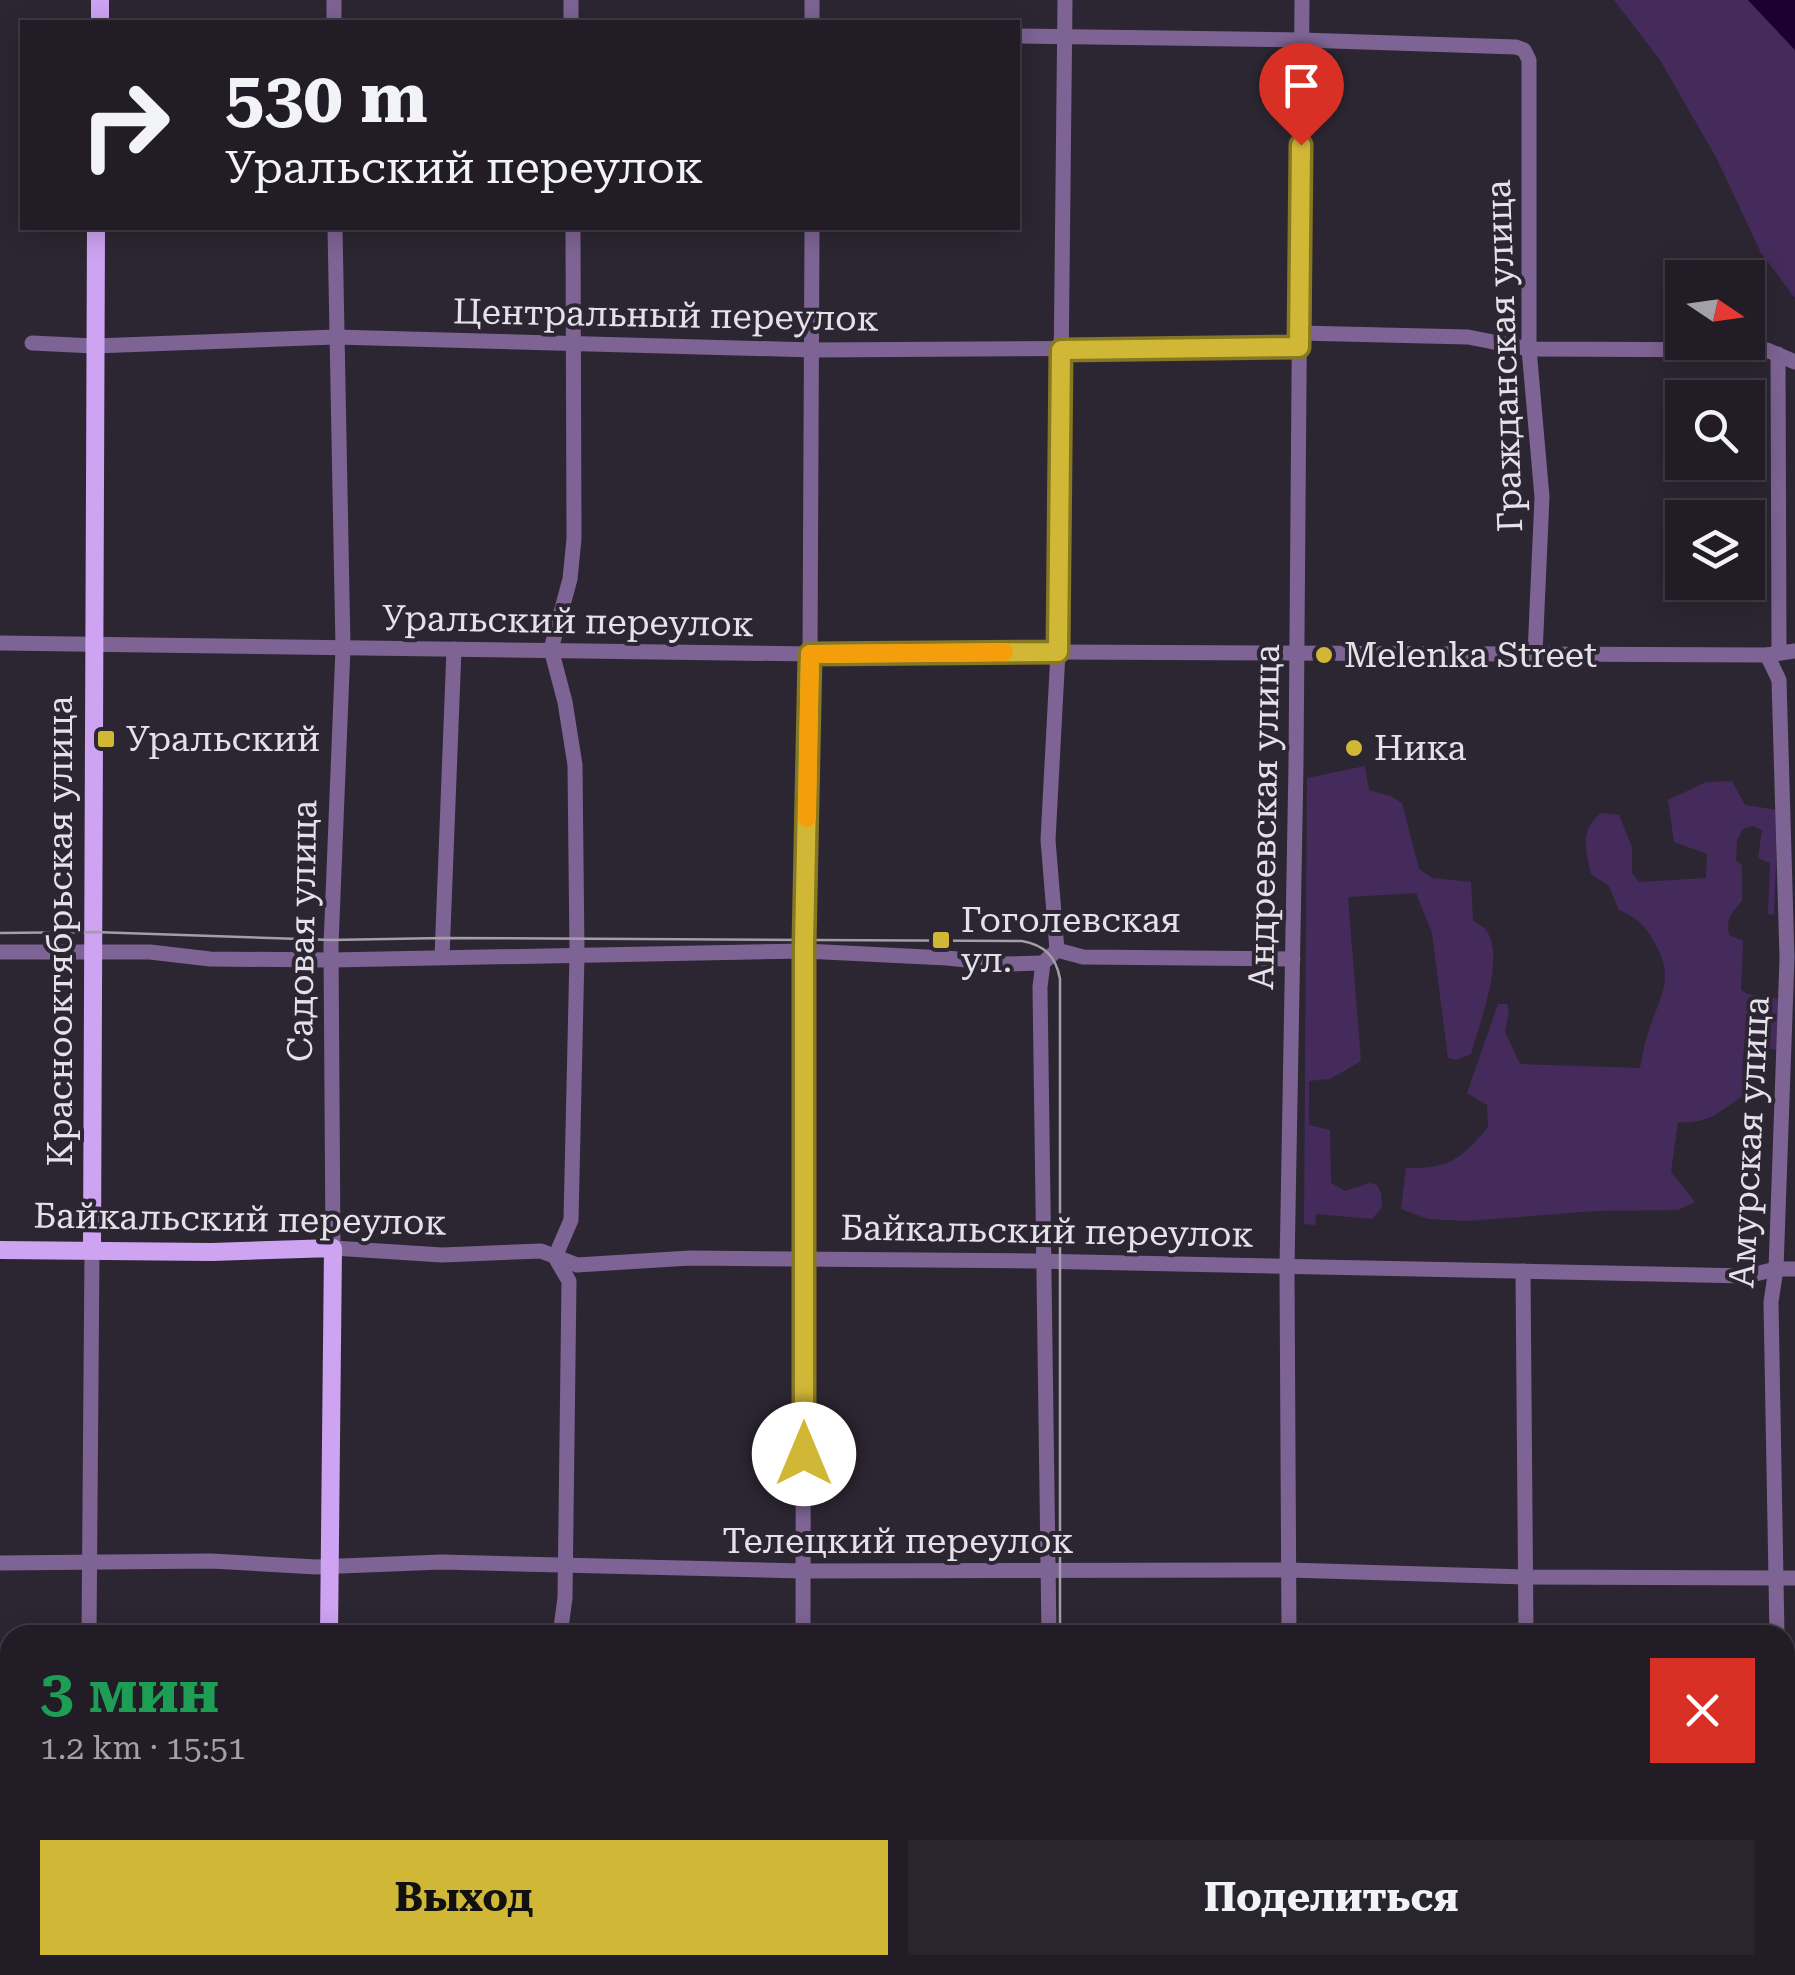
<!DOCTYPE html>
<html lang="ru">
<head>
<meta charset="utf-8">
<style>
	body { margin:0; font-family:"Roboto Serif",serif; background:#29252e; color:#f1f3f6; height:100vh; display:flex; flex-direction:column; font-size:38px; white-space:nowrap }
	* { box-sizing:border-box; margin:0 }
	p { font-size:32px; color:#a2a1a7 }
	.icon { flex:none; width:55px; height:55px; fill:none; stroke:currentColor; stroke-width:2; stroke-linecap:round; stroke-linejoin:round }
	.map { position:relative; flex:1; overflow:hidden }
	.drawer { position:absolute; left:0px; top:1625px; width:1795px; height:350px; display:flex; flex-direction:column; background:#211c26; border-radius:30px 30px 0 0; box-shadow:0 5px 25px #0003,0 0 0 2px #3e3a43 }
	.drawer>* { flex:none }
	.hud { position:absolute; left:20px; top:20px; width:1000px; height:210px; border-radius:0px; box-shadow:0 5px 25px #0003,0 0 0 2px #3e3a43; background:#211c26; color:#f1f3f6; overflow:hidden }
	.needle { width:65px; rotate:103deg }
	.controls { position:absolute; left:1665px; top:260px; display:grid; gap:20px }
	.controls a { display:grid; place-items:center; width:100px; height:100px; border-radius:0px; background:#211c26; box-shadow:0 5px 25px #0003,0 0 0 2px #3e3a43; font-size:50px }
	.pin { position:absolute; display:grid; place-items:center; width:85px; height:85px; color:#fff; margin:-102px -42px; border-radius:50% 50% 50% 0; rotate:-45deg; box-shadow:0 0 10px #0007 }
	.pin .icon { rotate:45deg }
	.me { position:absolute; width:110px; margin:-55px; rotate:0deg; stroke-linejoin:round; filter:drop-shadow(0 0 8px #0008) }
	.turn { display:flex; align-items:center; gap:35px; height:210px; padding:0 40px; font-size:45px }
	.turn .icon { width:130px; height:130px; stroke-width:2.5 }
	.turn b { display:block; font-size:70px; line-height:85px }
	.round { display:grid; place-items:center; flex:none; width:105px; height:105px; border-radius:0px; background:#29252e }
	.head { display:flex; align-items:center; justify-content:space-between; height:170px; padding:0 40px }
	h1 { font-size:60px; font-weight:700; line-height:75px; color:#1e9e55 }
	.action { display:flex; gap:20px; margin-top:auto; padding:20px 40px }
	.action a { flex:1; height:115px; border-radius:0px; background:#d0b836; color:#111; font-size:40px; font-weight:700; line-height:115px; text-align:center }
	.action a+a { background:#29252e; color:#f1f3f6 }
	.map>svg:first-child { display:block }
	.green { fill:#452b5b }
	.water { fill:#1d002f }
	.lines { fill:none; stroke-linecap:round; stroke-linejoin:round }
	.minor { stroke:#7d6494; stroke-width:15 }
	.major { stroke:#cda3f2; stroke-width:18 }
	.tram { stroke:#a39ea7; stroke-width:2.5 }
	.route-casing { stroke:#877823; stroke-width:25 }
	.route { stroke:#d0b836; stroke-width:18 }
	.slow { stroke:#f59e0b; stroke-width:18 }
	.poi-dot { fill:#d0b836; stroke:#2c2632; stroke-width:4 }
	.labels { text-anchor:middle; stroke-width:8; stroke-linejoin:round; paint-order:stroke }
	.street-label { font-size:35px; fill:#e5e1e9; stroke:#2c2632 }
	.poi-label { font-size:35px; fill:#e5e1e9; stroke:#2c2632; text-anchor:start }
</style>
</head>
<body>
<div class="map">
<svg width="1795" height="1975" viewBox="0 0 1795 1975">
	<rect width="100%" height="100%" fill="#2c2632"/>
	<g class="green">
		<polygon points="1614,0 1748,0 1795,50 1795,298 1761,253 1717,159 1660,60"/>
		<path d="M1365,766l4,24 21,6 12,7 17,66 13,9 39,4 2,39c4,3 10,5 13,9 20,28 -7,94 -15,124l-15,6 -8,-2 -16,-125 -16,-40 -68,4 13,164 -31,18 -21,2v44l21,5 1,53 14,8 25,-8 7,2 4,8 1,14 -10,12 -56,-5 -1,11 -11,-1 3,-446z"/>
		<path d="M1732,781l13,24 33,5 -4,105 -6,-1 2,-51 -12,-5 4,-28 -10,-4 -9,3 -6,11 -1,21 6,4v36c-11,12 -16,18 -13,34l14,6 -2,49 6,4 32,5 1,51 -36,-3 -2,27 9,2 -1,16c-28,15 -37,33 -72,30l-7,50 24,30 -17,8 -82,1 -129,10 -39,-2 -27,-10 5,-41c44,0 53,-7 82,-41l-1,-22 -20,-12 31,-89h9l2,7 -4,21 15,32 120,4c3,-16 6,-32 12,-47 11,-28 20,-46 5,-74 -11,-21 -17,-27 -38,-37l-10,-24 -18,-12c-5,-24 -12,-44 10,-61l18,2 13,32v26l7,9 67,-4 1,-24 -33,-12 -6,-42 38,-18z"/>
	</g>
	<polygon class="water" points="1748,0 1795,0 1795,50"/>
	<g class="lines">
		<g class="minor">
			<polyline points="334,22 334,0"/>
			<polyline points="571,22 571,0"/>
			<polyline points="812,22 812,0"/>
			<polyline points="1018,36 1302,40 1516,47 1524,50 1529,60 1529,349 1542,497 1535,654"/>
			<polyline points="335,228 343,648 331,945 333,1248 442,1255 541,1251 577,1265 690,1258 1034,1261 1747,1276 1776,1269 1795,1269"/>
			<polyline points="1299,333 1468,337 1529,349 1767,350 1795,362"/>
			<polyline points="32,343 94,346 335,337 813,350 1299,347"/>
			<polyline points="1778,354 1779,653"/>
			<polyline points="0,643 810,654 1058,652 1767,655 1795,651"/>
			<polyline points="1767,655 1779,680 1787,958 1776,1269 1771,1302 1777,1635"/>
			<polyline points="1057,950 1083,957 1293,959"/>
			<polyline points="0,952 150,952 210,959 331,960 804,951 947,958 1004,964 1043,963"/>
			<polyline points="442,957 454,649"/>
			<polyline points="1523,1271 1526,1635"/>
			<polyline points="0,1563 211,1561 316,1567 442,1562 803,1571 1288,1570 1526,1577 1795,1578"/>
			<polyline points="89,1635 92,1250"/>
			<polyline points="560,1635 565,1598 569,1281 555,1257 571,1220 577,954 575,765 565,702 551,649 570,579 574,539 573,228"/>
			<polyline points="803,1635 804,944 810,654 812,228"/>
			<polyline points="1049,1635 1040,987 1043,963 1057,950 1048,840 1058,652 1065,0"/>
			<polyline points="1289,1635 1287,1268 1296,764 1302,0"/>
			<polyline points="0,1877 10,1877"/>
			<polyline points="1785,1888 1795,1888"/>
			<polyline points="85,1975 85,1965"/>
			<polyline points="562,1975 562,1965"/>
			<polyline points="793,1975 795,1965"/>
			<polyline points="1046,1975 1046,1965"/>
			<polyline points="1293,1975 1293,1965"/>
			<polyline points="1525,1975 1525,1965"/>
			<polyline points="1772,1975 1772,1965"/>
		</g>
		<g class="major">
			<polyline points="100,22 100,0"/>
			<polyline points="0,1250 212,1252 333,1248 329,1635"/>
			<polyline points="92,1250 96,228"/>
			<polyline points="324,1975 324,1965"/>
		</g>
		<g class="tram">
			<path d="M0,933l94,-1 237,8 112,-2 579,3c22,4 34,15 38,38v656"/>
			<polyline points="1050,1975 1050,1965"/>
		</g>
	</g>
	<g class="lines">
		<defs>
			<polyline id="route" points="804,1454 804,944 810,654 1058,652 1061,350 1299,347 1301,145"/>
		</defs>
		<use href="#route" class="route-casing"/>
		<use href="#route" class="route"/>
		<polyline class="slow" points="807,818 810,654 1004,652"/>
	</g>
	<g class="poi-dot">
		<circle cx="1324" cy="655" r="10"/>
		<rect x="96" y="729" width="20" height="20" rx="5"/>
		<circle cx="1354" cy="748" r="10"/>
		<rect x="931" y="930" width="20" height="20" rx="5"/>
	</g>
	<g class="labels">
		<g class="street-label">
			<text transform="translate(666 315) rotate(1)" y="12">Центральный переулок</text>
			<text transform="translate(1504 356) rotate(-92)" y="12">Гражданская улица</text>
			<text transform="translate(568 621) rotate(1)" y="12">Уральский переулок</text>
			<text transform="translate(1264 817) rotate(-89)" y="12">Андреевская улица</text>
			<text transform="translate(60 931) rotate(-90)" y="12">Краснооктябрьская улица</text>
			<text transform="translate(302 931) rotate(-89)" y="12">Садовая улица</text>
			<text transform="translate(1749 1142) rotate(-87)" y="12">Амурская улица</text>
			<text transform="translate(240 1219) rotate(1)" y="12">Байкальский переулок</text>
			<text transform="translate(1047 1231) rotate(1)" y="12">Байкальский переулок</text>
			<text x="898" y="1553">Телецкий переулок</text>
		</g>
		<g class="poi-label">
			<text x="1344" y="667">Melenka Street</text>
			<text x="126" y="751">Уральский</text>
			<text x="1374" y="760">Ника</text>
			<text x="961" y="932">Гоголевская<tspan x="961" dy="40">ул.</tspan></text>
		</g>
	</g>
</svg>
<div class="controls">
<a><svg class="needle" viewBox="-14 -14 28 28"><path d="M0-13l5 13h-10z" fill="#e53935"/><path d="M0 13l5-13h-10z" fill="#a2a1a7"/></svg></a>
<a><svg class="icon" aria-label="search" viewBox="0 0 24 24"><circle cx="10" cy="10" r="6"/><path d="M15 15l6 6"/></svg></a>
<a><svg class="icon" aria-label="layers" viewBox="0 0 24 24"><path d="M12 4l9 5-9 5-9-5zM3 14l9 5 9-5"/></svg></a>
</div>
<div class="pin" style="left:1301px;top:145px;background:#d93025"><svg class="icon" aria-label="arrive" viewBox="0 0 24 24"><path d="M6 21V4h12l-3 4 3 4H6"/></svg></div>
<svg class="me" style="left:804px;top:1454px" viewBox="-20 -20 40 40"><circle r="19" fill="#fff"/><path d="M0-13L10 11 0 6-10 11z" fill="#d0b836"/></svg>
<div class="hud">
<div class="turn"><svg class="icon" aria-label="right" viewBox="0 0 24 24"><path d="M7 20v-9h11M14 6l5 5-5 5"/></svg><div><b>530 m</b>Уральский переулок</div></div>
</div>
<section class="drawer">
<div class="head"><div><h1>3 мин</h1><p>1.2 km · 15:51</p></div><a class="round" style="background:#d93025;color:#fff"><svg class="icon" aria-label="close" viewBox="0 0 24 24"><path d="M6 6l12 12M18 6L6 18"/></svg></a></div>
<div class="action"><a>Выход</a><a>Поделиться</a></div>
</section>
</div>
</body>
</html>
